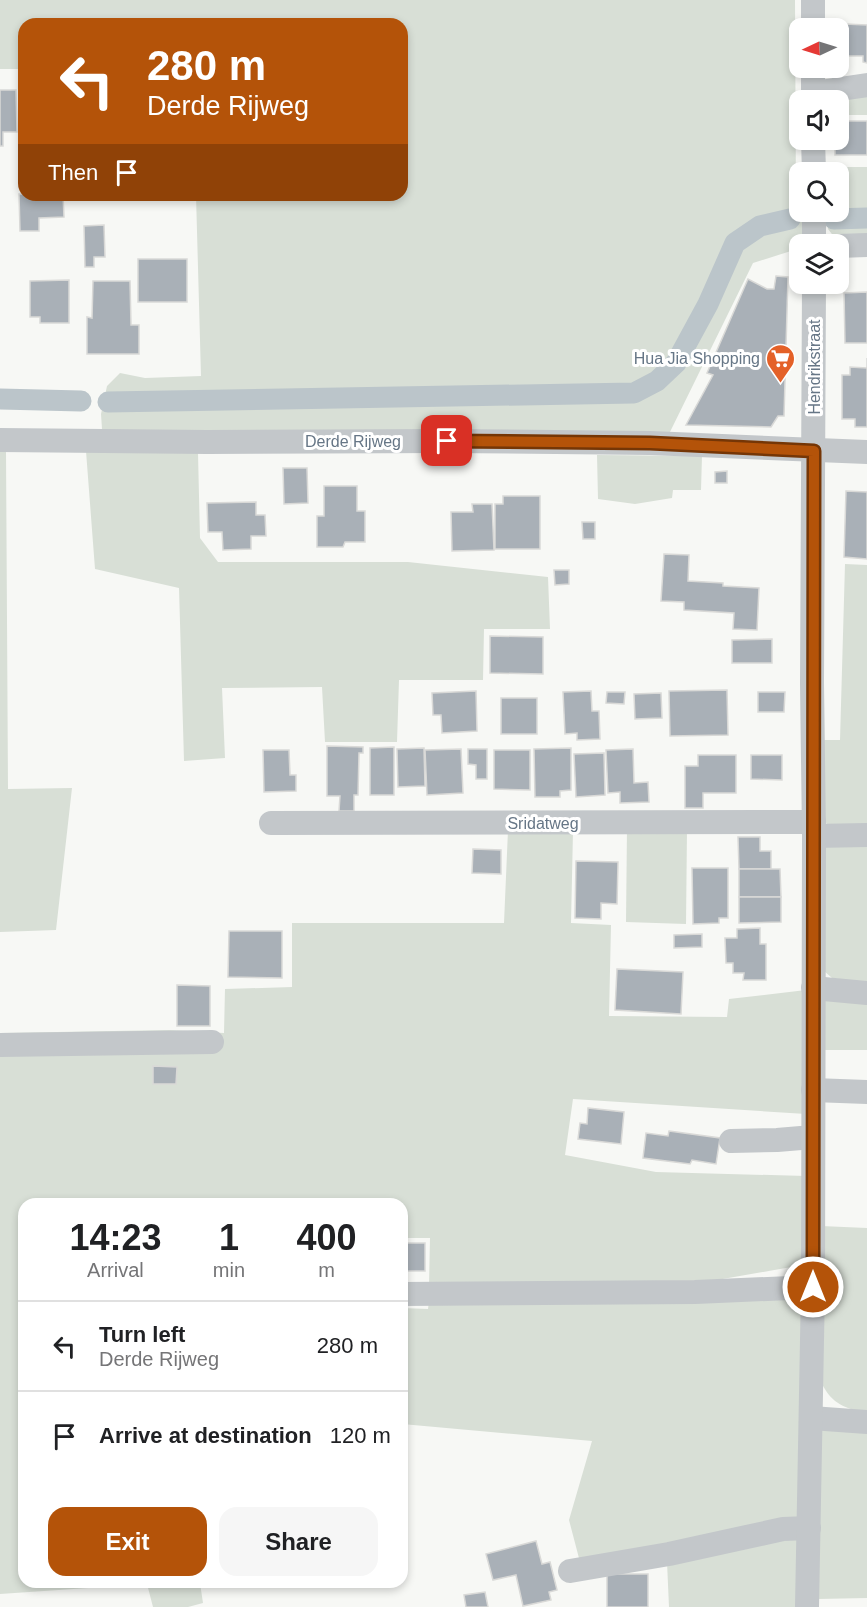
<!DOCTYPE html>
<html lang="en">
<head>
<meta charset="utf-8">
<style>
	body { margin:0; font-family:Arial,sans-serif; background:#f6f6f6; color:#202124; height:100vh; display:flex; flex-direction:column; font-size:22px; white-space:nowrap }
	* { box-sizing:border-box; margin:0 }
	p { font-size:20px; color:#757577 }
	.icon { flex:none; width:33px; height:33px; fill:none; stroke:currentColor; stroke-width:2; stroke-linecap:round; stroke-linejoin:round }
	.map { position:relative; flex:1; overflow:hidden }
	.side { position:absolute; left:18px; top:1198px; width:390px; height:390px; display:flex; flex-direction:column; background:#fff; border-radius:18px; box-shadow:0 3px 9px #0003 }
	.side>* { flex:none }
	.guide { position:absolute; left:18px; top:18px; width:390px; height:183px; border-radius:18px; box-shadow:0 3px 9px #0003; background:#b45309; color:#fff; overflow:hidden }
	.needle { width:39px; rotate:266deg }
	.buttons { position:absolute; left:789px; top:18px; display:grid; gap:12px }
	.buttons a { display:grid; place-items:center; width:60px; height:60px; border-radius:12px; background:#fff; box-shadow:0 3px 9px #0003; font-size:30px }
	.pin { position:absolute; display:grid; place-items:center; width:51px; height:51px; color:#fff; margin:-26px; border-radius:12px; box-shadow:0 3px 9px #0006 }
	.me { position:absolute; width:66px; margin:-33px; rotate:0deg; stroke-linejoin:round; filter:drop-shadow(0 0 4px #0008) }
	.turn { display:flex; align-items:center; gap:21px; height:126px; padding:0 30px; font-size:27px }
	.turn .icon { width:78px; height:78px; stroke-width:2.5 }
	.turn b { display:block; font-size:42px; line-height:51px }
	.then { display:flex; align-items:center; height:57px; padding:0 30px; background:#0003; gap:12px; font-size:22px }
	.eta { display:flex; justify-content:space-evenly; align-items:center; height:102px; text-align:center }
	.eta b { font-size:36px; font-weight:700; line-height:42px }
	.primary-button { display:flex; gap:12px; margin-top:auto; padding:12px 30px }
	.primary-button a { flex:1; height:69px; border-radius:18px; background:#b45309; color:#fff; font-size:24px; font-weight:700; line-height:69px; text-align:center }
	.primary-button a+a { background:#f6f6f6; color:#202124 }
	ul { padding:0; list-style:none }
	li { display:flex; align-items:center; gap:18px; height:90px; padding:0 30px; border-top:2px solid #e0e0e0 }
	li div { flex:1 }
	li b { display:block; font-size:22px }
	li em { font-style:normal }
	.map>svg:first-child { display:block }
	.green { fill:#d8dfd6 }
	.lines { fill:none; stroke-linecap:round; stroke-linejoin:round }
	.canal { stroke:#bbc5ca; stroke-width:21 }
	.building { fill:#a9b0b7; stroke:#d9d9d7; stroke-width:1.5 }
	.minor { stroke:#c3c7ca; stroke-width:24 }
	.route-casing { stroke:#753606; stroke-width:15 }
	.route { stroke:#b45309; stroke-width:10 }
	.labels { text-anchor:middle; stroke-width:6; stroke-linejoin:round; paint-order:stroke }
	.poi-label { font-size:16px; fill:#667686; stroke:#fff; text-anchor:end }
	.street-label { font-size:16px; fill:#667686; stroke:#fff }
</style>
</head>
<body>
<div class="map">
<svg width="867" height="1607" viewBox="0 0 867 1607">
	<rect width="100%" height="100%" fill="#f7f8f5"/>
	<g class="green">
		<polygon points="0,0 795,0 796,205 799,206 800,212 806,212 805,244 800,244 799,251 791,251 753,263 668,436 116,431 102,429 101,414 107,386 120,373 145,378 201,376 196,195 402,195 402,24 24,24 24,69 0,69"/>
		<polygon points="832,77 867,78 867,115 839,115 838,100 832,100"/>
		<polygon points="830,167 867,167 867,238 835,238 828,229 829,212 838,212 838,172 830,172"/>
		<polygon points="0,451 6,451 8,789 72,788 56,930 0,932"/>
		<polygon points="86,451 198,453 200,538 218,562 408,562 548,577 550,629 484,629 483,680 399,680 397,742 325,742 322,687 222,688 225,758 184,761 179,588 95,569"/>
		<polygon points="597,455 702,456 701,490 673,490 672,498 635,504 598,499"/>
		<polygon points="845,564 867,565 867,829 827,825 823,815 823,740 840,740"/>
		<polygon points="627,828 687,830 686,924 626,922"/>
		<polygon points="508,830 573,831 571,923 611,925 609,1016 727,1017 729,999 806,990 806,1114 573,1099 565,1155 656,1172 806,1176 803,1265 694,1284 429,1286 430,1238 402,1238 402,1204 24,1204 24,1582 200,1583 203,1603 188,1607 153,1607 147,1584 0,1594 0,1033 170,1030 224,1033 225,989 292,987 292,923 504,923"/>
		<polygon points="867,840 867,983 832,978 823,970 822,843"/>
		<polygon points="823,993 867,994 867,1050 823,1050"/>
		<path d="M821,1226l46,2v185c-21,-4 -35,-9 -45,-29z"/>
		<polygon points="806,1277 799,1521 580,1562 569,1520 592,1441 402,1424 402,1308 428,1309 429,1301"/>
		<polygon points="827,1422 867,1428 867,1598 818,1599 820,1434"/>
		<polygon points="798,1538 796,1607 669,1607 667,1562"/>
	</g>
	<g class="lines">
		<g class="canal">
			<polyline points="834,219 867,218"/>
			<polyline points="0,399 81,401"/>
			<polyline points="108,402 634,393 657,381 676,363 708,304 735,243 760,226 790,219"/>
		</g>
	</g>
	<g class="building">
		<polygon points="845,24 867,25 867,63 863,62 863,56 839,56 839,36 845,36"/>
		<polygon points="0,90 16,90 17,132 3,132 3,146 0,146"/>
		<polygon points="838,121 867,121 867,155 835,155 835,140 838,140"/>
		<polygon points="19,194 24,194 24,195 63,195 64,217 39,218 39,231 20,231"/>
		<polygon points="104,225 105,257 94,257 94,267 85,267 84,226"/>
		<rect x="138" y="259" width="49" height="43"/>
		<polygon points="776,276 788,277 784,416 778,416 771,427 686,425 713,375 707,373 748,279 767,289 774,289"/>
		<polygon points="69,280 69,323 40,323 40,317 30,317 30,281"/>
		<polygon points="93,281 130,281 131,325 139,325 139,354 87,354 87,317 92,318"/>
		<polygon points="867,292 867,343 845,343 844,293"/>
		<polygon points="867,358 867,427 855,427 855,419 842,419 842,375 850,375 850,367 867,368"/>
		<polygon points="283,468 307,468 308,503 284,504"/>
		<polygon points="727,471 727,483 715,483 715,472"/>
		<polygon points="324,486 357,486 357,511 365,511 365,542 345,542 343,547 317,547 317,516 324,516"/>
		<polygon points="846,491 867,492 867,559 844,557"/>
		<polygon points="503,496 540,496 540,549 495,549 495,504 503,504"/>
		<polygon points="256,502 256,515 265,515 266,536 251,536 251,549 223,550 222,532 208,532 207,503"/>
		<polygon points="472,504 492,504 494,550 452,551 451,512 473,512"/>
		<polygon points="582,522 595,522 595,539 583,539"/>
		<polygon points="664,554 689,555 688,581 723,583 723,586 759,588 757,630 733,629 734,613 684,610 684,602 661,601"/>
		<polygon points="554,570 569,570 569,584 555,585"/>
		<polygon points="490,636 543,637 543,674 490,673"/>
		<polygon points="772,639 772,663 732,663 732,640"/>
		<polygon points="727,690 728,735 670,736 669,691"/>
		<polygon points="476,691 477,731 442,733 441,715 433,715 432,693"/>
		<polygon points="591,691 592,711 599,711 600,739 577,740 577,733 565,734 563,692"/>
		<polygon points="607,692 625,692 624,704 606,703"/>
		<polygon points="758,692 785,692 784,712 758,712"/>
		<polygon points="661,693 662,718 635,719 634,694"/>
		<rect x="501" y="698" width="36" height="36"/>
		<polygon points="327,746 363,747 363,753 359,753 358,795 354,795 354,811 339,811 340,796 327,796"/>
		<polygon points="394,747 394,795 370,795 370,748"/>
		<polygon points="424,748 425,786 398,787 397,749"/>
		<polygon points="571,748 571,790 560,791 560,797 535,797 534,749"/>
		<polygon points="461,749 463,793 427,795 425,750"/>
		<polygon points="468,749 487,749 487,779 476,779 476,765 468,764"/>
		<polygon points="633,749 634,783 648,782 649,802 620,803 620,792 608,793 606,750"/>
		<polygon points="263,750 289,750 290,775 296,775 296,791 264,792"/>
		<polygon points="494,750 530,750 530,790 494,789"/>
		<polygon points="604,753 605,795 576,797 574,754"/>
		<polygon points="698,755 736,755 736,793 703,793 703,808 685,808 685,766 698,766"/>
		<polygon points="751,755 782,755 782,780 751,779"/>
		<polygon points="738,837 760,837 760,851 771,851 771,869 739,869"/>
		<polygon points="473,849 501,850 501,874 472,873"/>
		<polygon points="576,861 618,862 617,904 601,903 601,919 575,918"/>
		<polygon points="692,868 728,868 728,918 719,918 719,923 693,924"/>
		<polygon points="739,869 780,869 781,897 739,897"/>
		<polygon points="739,897 781,897 781,922 739,923"/>
		<polygon points="760,928 760,944 766,944 766,980 743,980 744,973 733,973 733,963 726,963 725,938 737,938 737,929"/>
		<polygon points="229,931 282,931 282,978 228,977"/>
		<polygon points="702,934 702,947 674,948 674,935"/>
		<polygon points="617,969 683,972 681,1014 615,1010"/>
		<polygon points="177,985 210,986 210,1026 177,1026"/>
		<polygon points="153,1066 177,1067 176,1084 153,1084"/>
		<polygon points="588,1108 624,1112 621,1144 578,1139 580,1123 587,1124"/>
		<polygon points="669,1131 720,1138 716,1164 692,1160 690,1164 643,1158 646,1133 668,1136"/>
		<rect x="402" y="1243" width="23" height="28"/>
		<polygon points="536,1541 542,1564 550,1562 557,1590 549,1592 551,1600 523,1606 516,1575 493,1580 486,1554"/>
		<rect x="607" y="1574" width="41" height="33"/>
		<polygon points="485,1592 488,1607 466,1607 464,1595"/>
	</g>
	<g class="lines">
		<g class="minor">
			<polyline points="813,28 813,0"/>
			<polyline points="813,68 813,100"/>
			<polyline points="813,93 867,85"/>
			<polyline points="813,140 814,172"/>
			<polyline points="814,212 814,244"/>
			<polyline points="838,246 867,245"/>
			<polyline points="0,440 207,442 447,441 650,443 867,452"/>
			<polyline points="271,823 814,822"/>
			<polyline points="814,836 867,835"/>
			<polyline points="813,988 867,993"/>
			<polyline points="0,1045 212,1042"/>
			<polyline points="813,1090 867,1092"/>
			<polyline points="731,1141 777,1140 813,1137"/>
			<polyline points="402,1294 695,1292 813,1287"/>
			<polyline points="811,1418 867,1422"/>
			<polyline points="570,1571 669,1554 783,1529 809,1528"/>
			<polyline points="807,1607 813,1287 814,836 812,683 814,284"/>
		</g>
	</g>
	<g class="lines">
		<defs>
			<path id="route" d="M447,441l203,2 164,8c-2,278 -1,557 -1,836"/>
		</defs>
		<use href="#route" class="route-casing"/>
		<use href="#route" class="route"/>
	</g>
	<defs>
		<symbol id="supermarket-pin" viewBox="-11 -11 22 30"><path d="M0 17L-7.5 6A9.5 9.5 0 1 1 7.5 6Z" fill="#e46128" stroke="#fff"/><path d="M-6-5.5h2.5l.6 2H6L4.5 2H-2.5L-4.4-4H-6ZM-1.5 3.2a1.3 1.3 0 1 0 .1 0ZM3 3.2a1.3 1.3 0 1 0 .1 0Z" fill="#fff"/></symbol>
	</defs>
	<g fill-rule="evenodd">
		<use href="#supermarket-pin" x="764" y="342" width="33" height="45"/>
	</g>
	<g class="labels">
		<g class="poi-label">
			<text x="760" y="364">Hua Jia Shopping</text>
		</g>
		<g class="street-label">
			<text transform="translate(814 367) rotate(-90)" y="6">Hendrikstraat</text>
			<text x="353" y="447">Derde Rijweg</text>
			<text x="543" y="829">Sridatweg</text>
		</g>
	</g>
</svg>
<div class="buttons">
<a><svg class="needle" viewBox="-14 -14 28 28"><path d="M0-13l5 13h-10z" fill="#e53935"/><path d="M0 13l5-13h-10z" fill="#757577"/></svg></a>
<a><svg class="icon" aria-label="sound" viewBox="0 0 24 24"><path d="M4 9h4l5-4v14l-5-4H4zM17 9q2 3 0 6"/></svg></a>
<a><svg class="icon" aria-label="search" viewBox="0 0 24 24"><circle cx="10" cy="10" r="6"/><path d="M15 15l6 6"/></svg></a>
<a><svg class="icon" aria-label="layers" viewBox="0 0 24 24"><path d="M12 4l9 5-9 5-9-5zM3 14l9 5 9-5"/></svg></a>
</div>
<div class="pin" style="left:447px;top:441px;background:#d93025"><svg class="icon" aria-label="arrive" viewBox="0 0 24 24"><path d="M6 21V4h12l-3 4 3 4H6"/></svg></div>
<svg class="me" style="left:813px;top:1287px" viewBox="-20 -20 40 40"><circle r="17" fill="#b45309" stroke="#fff" stroke-width="3"/><path d="M0-11L8 9 0 5-8 9z" fill="#fff"/></svg>
<div class="guide">
<div class="turn"><svg class="icon" aria-label="left" viewBox="0 0 24 24"><path d="M17 20v-9H6M10 6l-5 5 5 5"/></svg><div><b>280 m</b>Derde Rijweg</div></div>
<div class="then">Then<svg class="icon" aria-label="arrive" viewBox="0 0 24 24"><path d="M6 21V4h12l-3 4 3 4H6"/></svg></div>
</div>
<section class="side">
<div class="eta">
<div><b>14:23</b><p>Arrival</p></div>
<div><b>1</b><p>min</p></div>
<div><b>400</b><p>m</p></div>
</div>
<ul>
<li><svg class="icon" aria-label="left" viewBox="0 0 24 24"><path d="M17 20v-9H6M10 6l-5 5 5 5"/></svg><div><b>Turn left</b><p>Derde Rijweg</p></div><em>280 m</em></li>
<li><svg class="icon" aria-label="arrive" viewBox="0 0 24 24"><path d="M6 21V4h12l-3 4 3 4H6"/></svg><div><b>Arrive at destination</b></div><em>120 m</em></li>
</ul>
<div class="primary-button"><a>Exit</a><a>Share</a></div>
</section>
</div>
</body>
</html>
